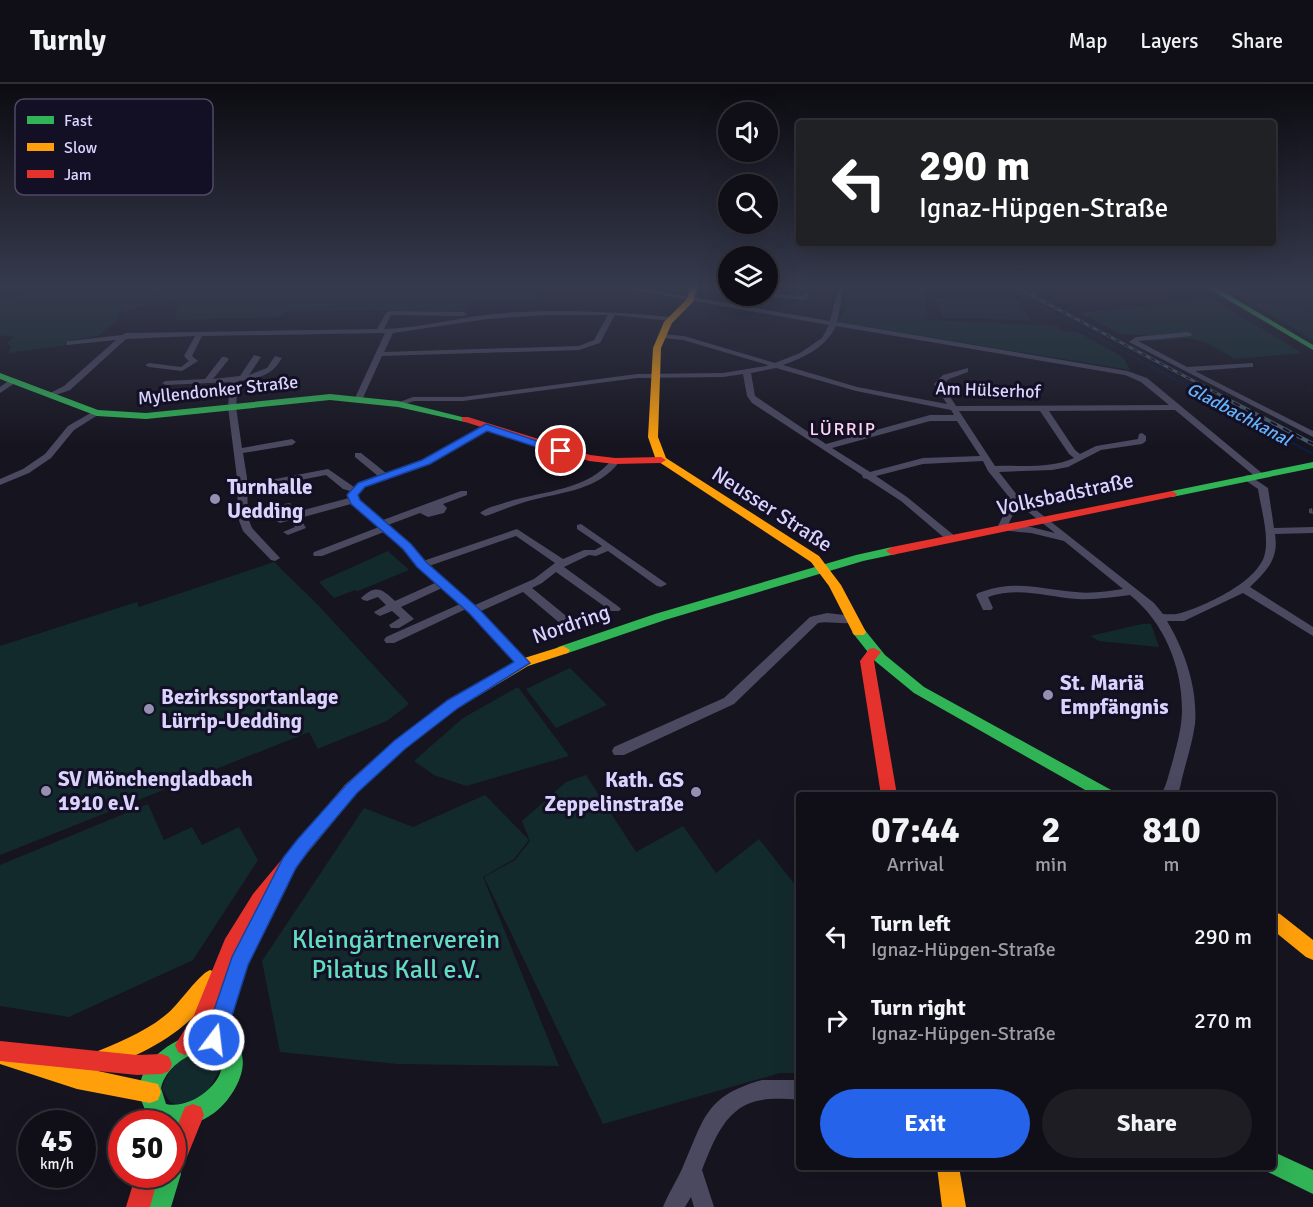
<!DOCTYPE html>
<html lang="en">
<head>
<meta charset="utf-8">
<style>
	body { margin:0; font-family:Signika,sans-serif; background:#1e1d24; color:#f1f3f6; height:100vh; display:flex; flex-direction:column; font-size:22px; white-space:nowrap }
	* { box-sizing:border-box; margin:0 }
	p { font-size:20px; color:#9c9ca1 }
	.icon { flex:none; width:33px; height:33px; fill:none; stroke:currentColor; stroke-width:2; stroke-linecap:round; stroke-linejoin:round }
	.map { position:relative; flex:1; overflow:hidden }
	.panel { position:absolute; left:796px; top:708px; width:480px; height:378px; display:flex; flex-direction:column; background:#100f17; border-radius:6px; box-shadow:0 6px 24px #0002,0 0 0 2px #302f36 }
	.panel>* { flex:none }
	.banner { position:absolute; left:796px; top:36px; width:480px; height:126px; border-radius:6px; box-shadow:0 6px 24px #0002,0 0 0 2px #302f36; background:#202124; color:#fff; overflow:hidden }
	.tools { position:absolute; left:718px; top:18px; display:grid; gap:12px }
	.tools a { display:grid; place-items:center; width:60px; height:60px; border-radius:50%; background:#100f17; box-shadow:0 6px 24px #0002,0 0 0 2px #302f36; font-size:30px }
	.speed { position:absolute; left:18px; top:1026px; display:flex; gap:12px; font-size:30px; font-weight:700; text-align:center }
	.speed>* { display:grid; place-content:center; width:78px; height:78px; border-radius:50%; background:#100f17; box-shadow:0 6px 24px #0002,0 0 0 2px #302f36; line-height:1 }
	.speed small { font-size:15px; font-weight:400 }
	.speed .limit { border:9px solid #d22; background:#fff; color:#111 }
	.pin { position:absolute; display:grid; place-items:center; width:51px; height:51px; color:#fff; margin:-26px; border:3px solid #fff; border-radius:50%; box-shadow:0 2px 6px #0007 }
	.me { position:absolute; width:66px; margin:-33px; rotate:15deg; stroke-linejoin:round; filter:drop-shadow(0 0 4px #0008) }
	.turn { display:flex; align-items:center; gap:21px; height:126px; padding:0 24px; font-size:27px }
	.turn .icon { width:78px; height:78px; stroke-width:2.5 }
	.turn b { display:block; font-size:42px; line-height:51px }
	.eta { display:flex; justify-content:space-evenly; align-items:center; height:102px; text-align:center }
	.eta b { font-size:36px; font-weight:700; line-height:42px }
	.cta { display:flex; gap:12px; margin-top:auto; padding:12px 24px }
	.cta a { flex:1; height:69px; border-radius:36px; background:#2563eb; color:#fff; font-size:24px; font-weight:700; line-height:69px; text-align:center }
	.cta a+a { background:#1e1d24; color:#f1f3f6 }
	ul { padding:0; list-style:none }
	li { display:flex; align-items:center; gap:18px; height:84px; padding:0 24px }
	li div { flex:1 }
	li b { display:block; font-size:22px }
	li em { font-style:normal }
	header { display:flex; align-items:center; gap:36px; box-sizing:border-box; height:84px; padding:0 30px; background:#100f17; border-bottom:2px solid #302f36 }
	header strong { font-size:28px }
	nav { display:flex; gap:33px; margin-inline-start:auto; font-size:21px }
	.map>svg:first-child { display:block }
	.green { fill:#132a2c }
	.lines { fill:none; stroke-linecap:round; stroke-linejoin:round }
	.stream-far1 { stroke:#0c1d3e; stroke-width:1.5 }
	.stream { stroke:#0c1d3e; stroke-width:2 }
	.street { fill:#4a4960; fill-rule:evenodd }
	.fast { fill:#30b455; fill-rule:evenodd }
	.slow { fill:#ff9f0a; fill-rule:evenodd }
	.jam { fill:#e5322d; fill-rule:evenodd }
	.rail-far1-casing { stroke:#445868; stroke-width:3 }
	.rail-casing { stroke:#445868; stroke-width:4 }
	.rail-far1 { stroke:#130f24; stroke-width:1.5; stroke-dasharray:5; stroke-linecap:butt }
	.rail { stroke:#130f24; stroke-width:2; stroke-dasharray:7; stroke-linecap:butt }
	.route { fill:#2563eb; stroke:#184099; stroke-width:1.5 }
	.poi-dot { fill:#9590b0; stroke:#130f24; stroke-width:2 }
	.labels { text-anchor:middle; stroke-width:6; stroke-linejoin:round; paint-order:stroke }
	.far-street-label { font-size:18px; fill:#d9d3fe; stroke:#130f24 }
	.far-water-label { font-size:18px; font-style:italic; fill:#64b2fc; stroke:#130f24 }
	.far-neighbourhood-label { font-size:18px; letter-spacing:1.5px; fill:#fed5ee; stroke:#130f24 }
	.poi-label { font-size:21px; font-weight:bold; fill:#d9d3fe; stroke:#130f24; text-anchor:start }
	.street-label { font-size:21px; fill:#d9d3fe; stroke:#130f24 }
	.near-park-label { font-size:26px; fill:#61ddc0; stroke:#130f24 }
	.key { fill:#130f24; stroke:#4e4a65; stroke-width:1.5 }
	.key-label { font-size:16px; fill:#d9d3fe }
</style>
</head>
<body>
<header>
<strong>Turnly</strong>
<nav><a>Map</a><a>Layers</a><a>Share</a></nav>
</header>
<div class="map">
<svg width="1313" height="1123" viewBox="0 0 1313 1123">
	<rect width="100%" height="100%" fill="#16141f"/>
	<g class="green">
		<polygon points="61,204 158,204 159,206 152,218 117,231 120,233 98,252 72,256 68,257 68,261 8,269 11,262 6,260 14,253 0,251 0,216"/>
		<polygon points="170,204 538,204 536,217 470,217 466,227 395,228 396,226 285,228 281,233 176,236 177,217 152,219 157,216 159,207"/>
		<polygon points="847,204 924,204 928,236 1057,242 1062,247 1077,248 1098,259 1123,273 1130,286 837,238 846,224"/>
		<polygon points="1225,204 1313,206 1313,256"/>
		<polygon points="935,214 1018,216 1031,236 944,234"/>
		<polygon points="1210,214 1302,269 1235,275 1207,259 1189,254 1152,257 1143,251 1121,250 1080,229"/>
		<polygon points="388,467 409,486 358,507 355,506 334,514 319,498"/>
		<polygon points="274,478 319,522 409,620 387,637 322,663 318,665 309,648 0,771 0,562 137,518 139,523"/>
		<polygon points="1142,540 1151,540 1159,563 1099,557 1090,552"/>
		<polygon points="570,584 607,621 556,644 526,605"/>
		<polygon points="518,603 569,672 466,702 434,691 414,677 463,634"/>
		<polygon points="586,691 636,768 683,742 716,789 759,755 799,806 799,989 780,989 603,1040 484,793 515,776 530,757 522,737 566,698"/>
		<polygon points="485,711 529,756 514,775 483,793 559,982 398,980 280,968 262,877 364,724 413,743"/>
		<polygon points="148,720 164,756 192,743 202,761 239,743 258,776 193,876 69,933 0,922 0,781"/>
		<path d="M208,968l7,3 5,14 -14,26 -29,10 -7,-3 -8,-13c7,-24 21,-36 46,-37z"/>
	</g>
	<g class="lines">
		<g class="stream-far1">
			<polyline points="1006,204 1208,313"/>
			<polyline points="1294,204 1313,215 1312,225 1285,239 1311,256"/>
			<polyline points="1308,307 1313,307"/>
		</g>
		<g class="stream">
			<polyline points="1205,312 1313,370"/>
			<polyline points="1213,316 1223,316"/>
		</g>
		<g class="street">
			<path d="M622,204h17l191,33 8,-33h6l-7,34 290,49 20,7 116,96v4h-6l-82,-68 -126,1 26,39 5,4 16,-8 42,-7 1,-5 3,-1 4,3v5l-4,3 -41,6 -33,17 -16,3 -53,2 18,23 137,108 9,11c6,0 12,1 18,-1 24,-7 79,-32 84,-60 4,-19 -4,-44 -7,-64l-16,-11 5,-3 3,1 18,12 6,40 39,-1v6l-38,1c4,25 -8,36 -25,53l63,40v9l-70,-43 -59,28h-17c18,30 31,68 28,103 -3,22 -11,43 -15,64l-4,7h-15c6,-11 8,-22 12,-35 4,-16 9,-33 9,-50 0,-44 -18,-88 -52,-115 -17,2 -35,5 -52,4 -31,-2 -59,-13 -90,-2l5,11 -2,2h-8l-7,-15 2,-2c39,-14 60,-4 98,-1 16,2 32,-1 47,-3l-59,-48 -33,-8 -33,-3 -1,-2 11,-22 1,-9 -21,-26 -5,-10 -60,3 -47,12 31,21 49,40 1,2 -5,3 -4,-1 -47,-40 -34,-22 -4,-1 -1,-3 -110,-72 -5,-7 -4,-22 -20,3 -86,1 -174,23h-49l-16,5 -4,-2 19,-7h50l174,-23 86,-1 43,-7 2,-1 -85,-25 -21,-2 -4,-2 4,-2 22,2 91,27 25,-10 22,-15 7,-13zM836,242l289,49 16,7 28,23 -213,1 -14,-22 7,-5 19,-7v-4l-25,7 -9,9 13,20 -90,-17 -74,-22c22,-8 42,-17 53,-39zM776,284l80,23 95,19 3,5h-24l-104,29 -71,-48 -4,-23zM959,327h81l29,43 5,4c-23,11 -54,7 -79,8zM930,337h27l23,35 -57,2 -53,14 -38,-24zM1018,420l37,29 -24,-6 -23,-2z"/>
			<polygon points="770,204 776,204 775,209 802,212 806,209 809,211 805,216 771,213 768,211"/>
			<path d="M389,227l75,1 3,2 -3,2 -73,-1 -7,14c34,-1 68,-10 101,-14 62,-7 124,-4 185,2l3,2 -3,2 -55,-6 -15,28 -21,7 -197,6 -20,44 -4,2 -4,-2 31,-67 -183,3 -10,20 6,5 -16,10 -33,-4 -4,-2 4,-2 32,4 8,-6 -5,-5 11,-20 -69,3 -56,51 -20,7 -4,-2 18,-9 52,-46 -49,5v-4h3l52,-6 4,-2 251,-4 9,-16zM547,231h61l-14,25 -15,6 -195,6 9,-19 94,-14z"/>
			<polygon points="1188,248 1192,250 1191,252 1138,257 1187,283 1253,279 1253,283 1250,283 1195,287 1313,347 1313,353 1129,258 1136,253"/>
			<path d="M254,271l7,2 -12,18 18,-7 8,-12 7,2c-11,19 -24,20 -44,23l-2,26 6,41 50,-9 4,3 -4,3 -49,8 4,25 1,40 4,10 28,30 -5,3 -4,-1 -28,-29 -5,-13 -1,-40 -9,-71 2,-25 -64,3 -4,-2 4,-2 39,-2 17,-22h3l4,2 -16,20 27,-3z"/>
			<polygon points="11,295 18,297 0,309 0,303"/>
			<polygon points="94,327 101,329 74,346 51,374 29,389 0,401 0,395 23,385 45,370 68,342"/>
			<path d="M486,340l3,1v4l-60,35 -65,23 -7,8 2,6 24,19 78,-29h6v4l-24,9 4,4 -3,5 -16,4 -8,-4 -32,12 23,19 12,17 94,-32 46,30 21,-9h11l7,-4 -25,-17v-4l4,-1 86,60 -6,3 -4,-1 -49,-35 -12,5 -7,-1 -25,12 55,40 2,2 -2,2h-8l-55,-39 -14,11 -10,5 44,36 2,3 -2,3h-8l-45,-38 -42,19 46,49 2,3 -6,4 -4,-1 -53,-57 -72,34h-8l-2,-3 2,-3 74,-33 -18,-16 -41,19 13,12 -15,9h-8l-2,-3 11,-7 -8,-7 -12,5 -4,-2 -2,-2 12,-7 -8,-8 -11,4 -4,-1 -2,-2c15,-14 21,-9 34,3l40,-18c-18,-16 -32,-35 -51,-51l-62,24h-8l-1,-2 1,-2 65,-25 -28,-23 -51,14 6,10 -18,7 -5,-3 12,-5 -4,-7 -11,3 -5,-3 13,-5 -4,-6 -9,2 -5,-3 2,-2 18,-3 6,9 53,-14 -2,-3 3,-4 -7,-2 -17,-14 -72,14 -5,-3 5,-3 74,-14 26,18 4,-4 20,-7 -23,-19v-4h6l25,20 37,-13zM516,452l39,27 -21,16 -59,26 -46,-39z"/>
			<path d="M615,374l5,3c-22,30 -59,31 -92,40 -13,4 -26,9 -39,14l-4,1 -5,-3c6,-5 14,-7 21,-9 36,-13 87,-12 111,-45z"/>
			<polygon points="1312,424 1313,430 1309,429 1309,425"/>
			<path d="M827,529l26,3 6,4c-10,7 -29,0 -41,3l-84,81 -110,51h-10l-2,-4 2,-4 110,-49 86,-81z"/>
			<path d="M762,996h38v20c-13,-1 -26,-2 -38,0 -36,5 -48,40 -60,70l12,37h-20l-3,-10 -6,10h-22c5,-13 13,-25 19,-38 22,-49 22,-73 80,-89z"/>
		</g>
		<g class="fast">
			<polygon points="1208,204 1217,204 1313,261 1313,266"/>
			<polygon points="0,289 98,326 146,329 330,310 398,317 470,335 465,338 398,323 330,316 146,335 97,332 0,295"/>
			<polygon points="1313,378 1313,384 1172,413 1167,410 1172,407"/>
			<polygon points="892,463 898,467 896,470 863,477 665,536 568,569 563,570 556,566 558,563 655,530 856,471"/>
			<polygon points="859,544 864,545 885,571 924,603 1113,707 1115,711 1094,711 914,609 875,577 852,548"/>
			<path d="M205,946c8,2 16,3 23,7 31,18 7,61 -14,76 -12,9 -25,12 -39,15l-3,-4h-14l-7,-3c-3,-7 -8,-14 -10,-22 -8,-38 34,-61 64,-69zM205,966c42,11 -6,62 -39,54l-5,-16c5,-20 24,-33 44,-38z"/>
			<polygon points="1274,1068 1313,1086 1313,1110 1266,1087 1264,1083 1274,1083"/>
			<polygon points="172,1080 178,1082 181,1090 171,1123 147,1123 158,1090 172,1090"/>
		</g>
		<g class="slow">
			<polygon points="690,204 697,204 693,218 672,239 661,264 658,353 666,374 819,472 841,501 866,548 864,551 854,551 829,502 811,478 656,376 648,353 653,264 664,238 687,215"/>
			<polygon points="563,562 570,566 568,569 528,582 458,624 404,665 357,709 300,778 294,780 288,778 285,773 288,768 345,701 394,657 448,616 518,576"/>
			<polygon points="279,793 285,796 288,801 248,881 221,963 214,966 207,963 204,956 229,880 273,796"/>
			<polygon points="1274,828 1280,830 1313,856 1313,876 1306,873 1274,847"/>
			<path d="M210,886l7,3 3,6c-23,50 -74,74 -122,92l60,13 3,8 -3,8 -8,3 -73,-14 -77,-25v-16l6,-2 84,24 -4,-8 3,-7c27,-12 56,-22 79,-42 12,-10 30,-38 42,-43z"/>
			<polygon points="937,1083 959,1083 966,1123 942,1123"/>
		</g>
		<g class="jam">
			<polygon points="462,333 468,333 590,371 615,374 661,373 666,376 661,379 615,380 589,377 462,337"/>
			<polygon points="1172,407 1177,410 1176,412 892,471 886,467 892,463"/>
			<polygon points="874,564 881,568 874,577 897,711 881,711 860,577 869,565"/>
			<polygon points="294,766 300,768 303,773 265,820 240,865 209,944 192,968 185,971 178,968 175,961 194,931 225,855 253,810 288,768"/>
			<polygon points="0,957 137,971 162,970 169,973 172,980 169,987 162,990 137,991 0,977"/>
			<polygon points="193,1020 201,1023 204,1031 180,1090 172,1093 165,1090 172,1090 172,1054 185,1023"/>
			<polygon points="136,1090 159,1090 150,1123 126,1123"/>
		</g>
		<defs>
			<polyline id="rail-far1" points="1018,204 1224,313"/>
			<polyline id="rail" points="1221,312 1313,360"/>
		</defs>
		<use href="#rail-far1" class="rail-far1-casing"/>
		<use href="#rail" class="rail-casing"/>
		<use href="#rail-far1" class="rail-far1"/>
		<use href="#rail" class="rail"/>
	</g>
	<linearGradient id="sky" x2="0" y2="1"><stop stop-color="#0c0b11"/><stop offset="0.56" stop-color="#363a4d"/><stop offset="1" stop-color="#363a4d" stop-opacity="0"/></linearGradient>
	<rect width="1313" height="362" fill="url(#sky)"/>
	<polygon class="route" points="486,340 567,367 558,370 487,347 430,380 365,403 358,411 360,416 411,460 426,478 478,524 530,579 458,624 405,665 357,709 309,766 296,784 248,881 222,964 214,967 207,964 204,956 232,873 283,774 297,756 346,701 394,657 448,616 514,578 469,529 417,483 403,465 351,420 347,411 358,399 422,376"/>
	<g class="poi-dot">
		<circle cx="215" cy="415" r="6"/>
		<circle cx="1048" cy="611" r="6"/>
		<circle cx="149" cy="625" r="6"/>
		<circle cx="46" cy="707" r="6"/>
		<circle cx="696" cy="708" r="6"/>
	</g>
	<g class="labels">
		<g class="far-street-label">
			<text transform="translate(218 306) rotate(-6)" y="6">Myllendonker Straße</text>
			<text transform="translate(988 306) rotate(2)" y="6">Am Hülserhof</text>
		</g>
		<g class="far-water-label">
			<text transform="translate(1239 330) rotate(28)" y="6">Gladbachkanal</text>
		</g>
		<g class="far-neighbourhood-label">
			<text x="843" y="351">LÜRRIP</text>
		</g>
		<g class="poi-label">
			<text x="227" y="410">Turnhalle<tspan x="227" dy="24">Uedding</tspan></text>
			<text x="1060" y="606">St. Mariä<tspan x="1060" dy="24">Empfängnis</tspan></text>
			<text x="161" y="620">Bezirkssportanlage<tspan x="161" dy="24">Lürrip-Uedding</tspan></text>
			<text x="58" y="702">SV Mönchengladbach<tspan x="58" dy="24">1910 e.V.</tspan></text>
			<text x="684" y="703" text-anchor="end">Kath. GS<tspan x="684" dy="24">Zeppelinstraße</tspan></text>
		</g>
		<g class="street-label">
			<text transform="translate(1065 410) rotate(-12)" y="7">Volksbadstraße</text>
			<text transform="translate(772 425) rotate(33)" y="7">Neusser Straße</text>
			<text transform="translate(571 540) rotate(-19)" y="7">Nordring</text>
		</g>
		<g class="near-park-label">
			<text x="396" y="864">Kleingärtnerverein<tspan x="396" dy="30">Pilatus Kall e.V.</tspan></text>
		</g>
	</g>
	<rect x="15" y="15" width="198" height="96" rx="9" class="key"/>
	<rect x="27" y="32" width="27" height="8" fill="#30b455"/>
	<rect x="27" y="59" width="27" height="8" fill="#ff9f0a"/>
	<rect x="27" y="86" width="27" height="8" fill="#e5322d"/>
	<g class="key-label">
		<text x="64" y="42">Fast</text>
		<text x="64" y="69">Slow</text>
		<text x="64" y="96">Jam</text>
	</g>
</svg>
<div class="tools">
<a><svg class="icon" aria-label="sound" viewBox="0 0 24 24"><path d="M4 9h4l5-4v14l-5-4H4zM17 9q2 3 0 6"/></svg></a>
<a><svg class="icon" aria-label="search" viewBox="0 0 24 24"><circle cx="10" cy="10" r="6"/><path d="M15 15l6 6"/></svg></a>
<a><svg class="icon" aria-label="layers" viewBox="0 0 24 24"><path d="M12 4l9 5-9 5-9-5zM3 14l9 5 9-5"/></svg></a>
</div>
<div class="speed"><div>45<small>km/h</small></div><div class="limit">50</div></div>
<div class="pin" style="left:561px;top:367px;background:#d93025"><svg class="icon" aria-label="arrive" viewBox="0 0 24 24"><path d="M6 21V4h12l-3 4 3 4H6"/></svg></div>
<svg class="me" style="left:214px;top:956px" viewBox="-20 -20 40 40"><circle r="17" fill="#2563eb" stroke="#fff" stroke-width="3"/><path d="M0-11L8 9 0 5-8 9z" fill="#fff"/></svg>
<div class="banner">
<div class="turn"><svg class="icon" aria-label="left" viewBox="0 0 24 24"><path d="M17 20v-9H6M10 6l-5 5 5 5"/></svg><div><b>290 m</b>Ignaz-Hüpgen-Straße</div></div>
</div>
<section class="panel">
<div class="eta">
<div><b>07:44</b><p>Arrival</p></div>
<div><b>2</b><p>min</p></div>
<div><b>810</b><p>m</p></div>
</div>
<ul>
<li><svg class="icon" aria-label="left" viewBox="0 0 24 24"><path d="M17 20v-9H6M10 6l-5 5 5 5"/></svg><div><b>Turn left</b><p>Ignaz-Hüpgen-Straße</p></div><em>290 m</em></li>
<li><svg class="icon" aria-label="right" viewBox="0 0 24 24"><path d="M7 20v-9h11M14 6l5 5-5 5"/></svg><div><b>Turn right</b><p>Ignaz-Hüpgen-Straße</p></div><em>270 m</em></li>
</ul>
<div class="cta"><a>Exit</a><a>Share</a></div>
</section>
</div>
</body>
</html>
